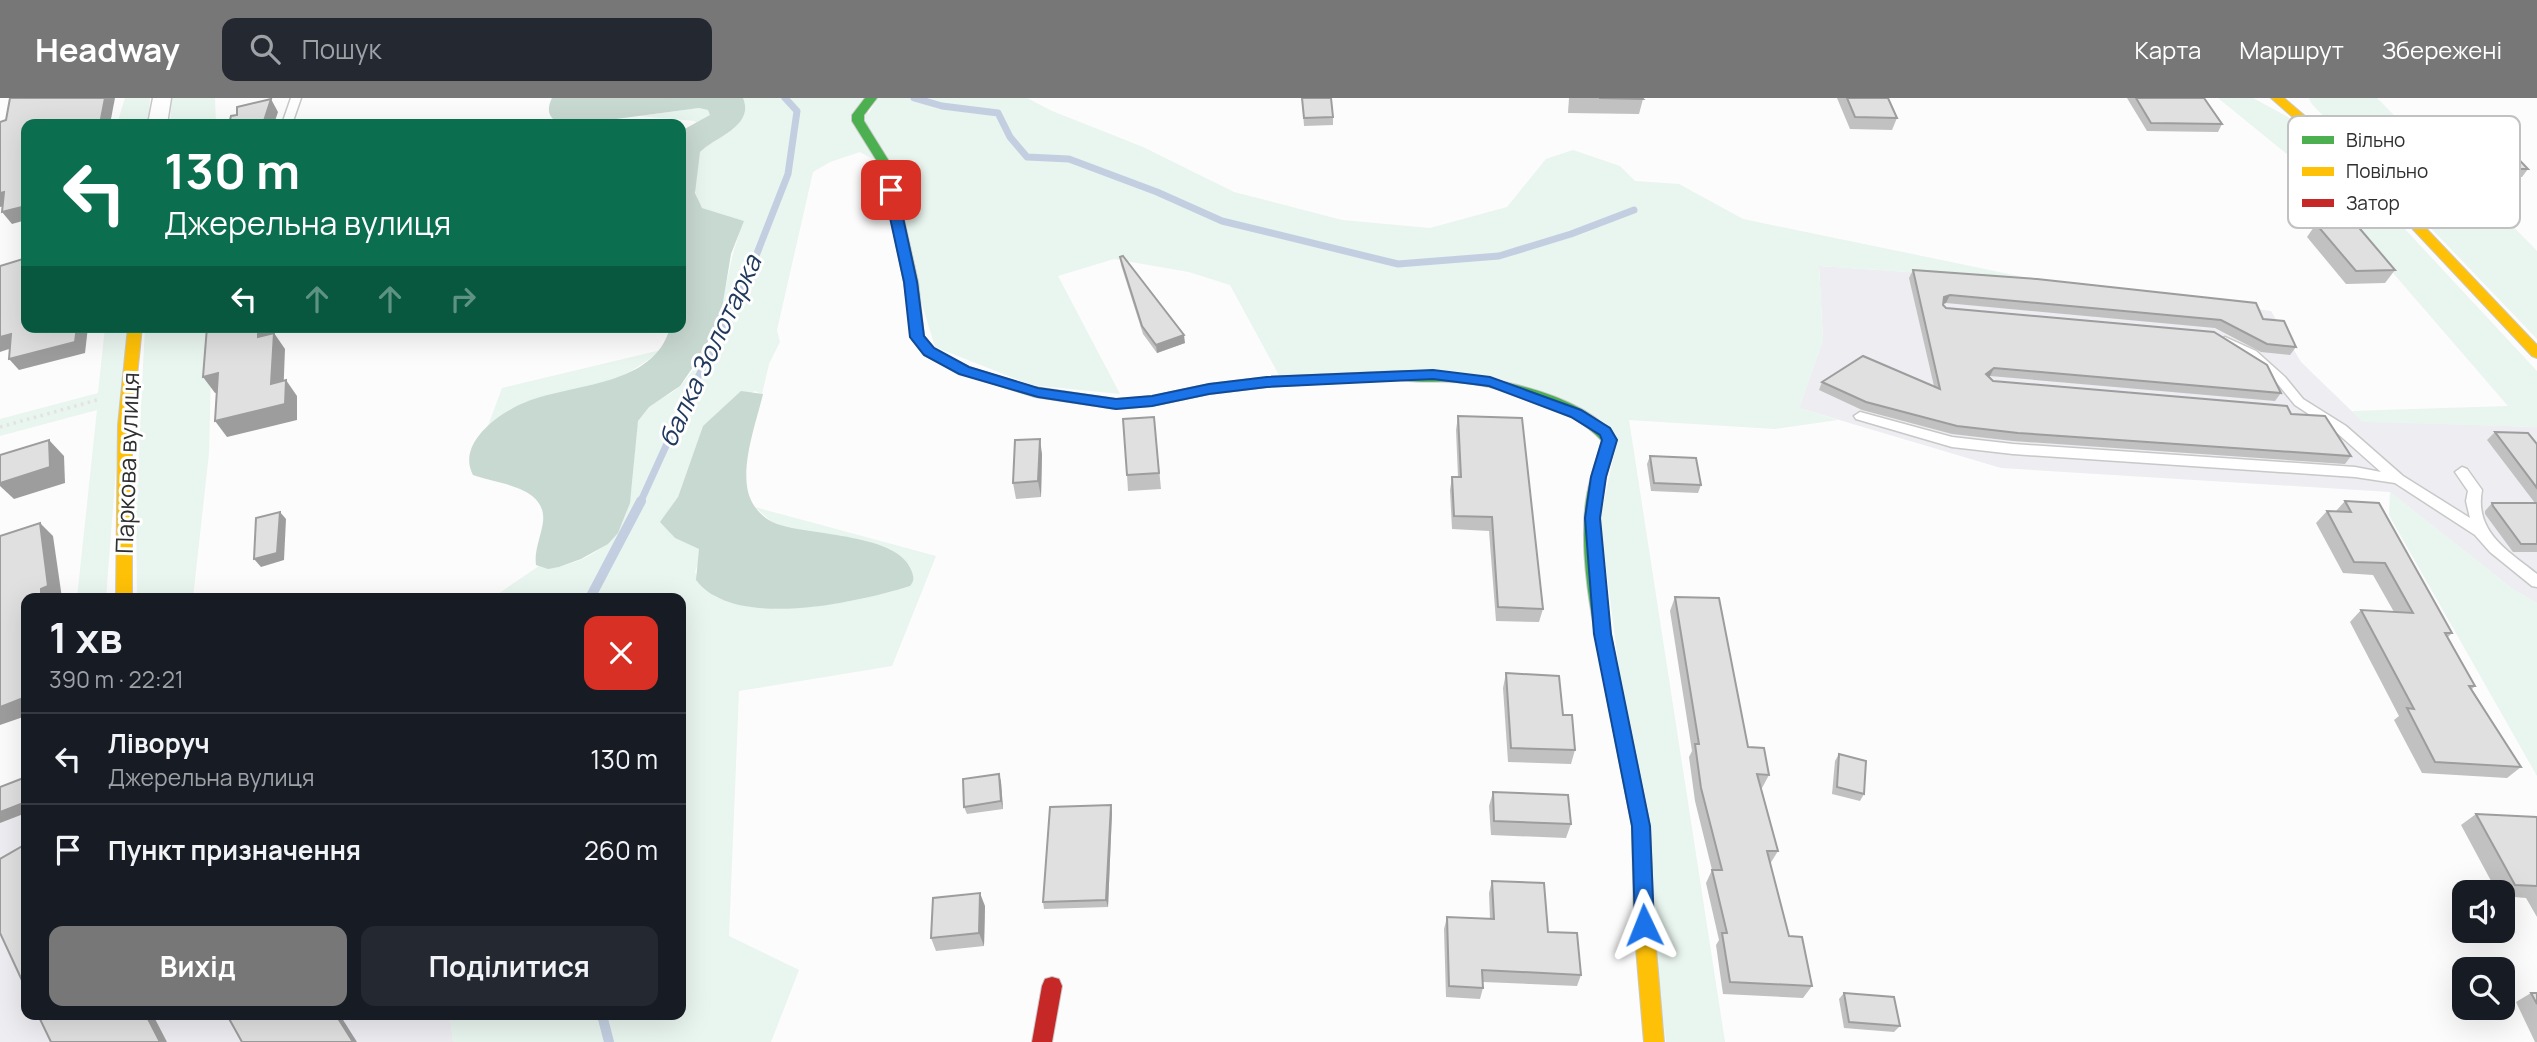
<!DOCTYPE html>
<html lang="uk">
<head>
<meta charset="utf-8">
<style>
	body { margin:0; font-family:Manrope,sans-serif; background:#242831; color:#f1f3f6; height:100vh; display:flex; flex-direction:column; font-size:26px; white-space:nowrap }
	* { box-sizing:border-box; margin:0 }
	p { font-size:23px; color:#9ea1a6 }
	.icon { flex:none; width:38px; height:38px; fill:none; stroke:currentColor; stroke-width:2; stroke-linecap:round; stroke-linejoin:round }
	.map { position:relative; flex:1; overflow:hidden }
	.panel { position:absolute; left:21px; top:495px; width:665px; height:427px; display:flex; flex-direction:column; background:#171b24; border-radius:14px; box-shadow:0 7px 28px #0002 }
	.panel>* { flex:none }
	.hud { position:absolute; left:21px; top:21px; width:665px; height:214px; border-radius:14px; box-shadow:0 7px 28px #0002; background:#0b6e4f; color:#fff; overflow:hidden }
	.controls { position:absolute; left:2452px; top:782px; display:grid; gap:14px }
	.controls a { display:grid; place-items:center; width:63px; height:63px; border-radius:14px; background:#171b24; box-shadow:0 7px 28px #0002; font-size:35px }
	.pin { position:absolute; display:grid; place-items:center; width:60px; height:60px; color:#fff; margin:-30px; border-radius:14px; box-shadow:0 4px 10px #0006 }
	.me { position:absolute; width:77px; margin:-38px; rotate:358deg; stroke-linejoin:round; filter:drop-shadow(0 0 5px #0008) }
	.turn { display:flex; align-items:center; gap:24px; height:147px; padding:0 28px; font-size:32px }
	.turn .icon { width:91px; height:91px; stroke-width:2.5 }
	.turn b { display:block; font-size:49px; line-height:60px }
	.lanes { display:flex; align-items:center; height:66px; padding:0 28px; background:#0003; justify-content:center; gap:35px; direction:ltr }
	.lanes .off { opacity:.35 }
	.round { display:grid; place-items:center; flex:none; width:74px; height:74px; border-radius:14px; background:#242831 }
	.headline { display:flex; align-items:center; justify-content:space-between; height:119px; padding:0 28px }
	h1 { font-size:42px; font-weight:700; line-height:52px }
	.action { display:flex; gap:14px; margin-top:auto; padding:14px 28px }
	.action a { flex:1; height:80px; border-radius:14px; background:#777; color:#fff; font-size:28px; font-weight:700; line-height:80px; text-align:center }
	.action a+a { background:#242831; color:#f1f3f6 }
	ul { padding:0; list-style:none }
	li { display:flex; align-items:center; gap:21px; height:91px; padding:0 28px; border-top:2px solid #363941 }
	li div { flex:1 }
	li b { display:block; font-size:26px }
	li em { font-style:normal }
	header { display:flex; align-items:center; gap:42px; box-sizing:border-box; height:98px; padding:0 35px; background:#777; color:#fff }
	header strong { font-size:33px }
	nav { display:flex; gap:38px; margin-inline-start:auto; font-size:24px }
	.search { width:490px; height:63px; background:#242831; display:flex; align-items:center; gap:18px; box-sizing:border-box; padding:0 24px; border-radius:14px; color:#9ea1a6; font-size:26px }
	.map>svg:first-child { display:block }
	.built { fill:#ededf2 }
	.green { fill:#e9f5ef }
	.forest { fill:#c8d9d1 }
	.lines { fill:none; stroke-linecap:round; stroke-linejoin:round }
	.stream-far1 { stroke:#c3cfe1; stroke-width:7 }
	.stream { stroke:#c3cfe1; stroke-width:10 }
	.lane-casing { stroke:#c8c8c8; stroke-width:3 }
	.street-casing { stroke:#c8c8c8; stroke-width:3 }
	.fast-casing { stroke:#c8c8c8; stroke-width:2 }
	.slow-casing { stroke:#c8c8c8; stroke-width:2 }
	.jam-casing { stroke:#c8c8c8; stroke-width:2 }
	.path { stroke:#e3e3e3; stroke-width:3.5; stroke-dasharray:2.5 4.5; stroke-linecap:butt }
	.lane { fill:#fff; fill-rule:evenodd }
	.street { fill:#fff; fill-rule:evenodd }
	.fast { fill:#4caf50; fill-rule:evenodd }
	.slow { fill:#ffc107; fill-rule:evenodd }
	.jam { fill:#c62828; fill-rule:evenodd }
	.wall { fill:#c1c1c1 }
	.shaded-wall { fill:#9d9d9d }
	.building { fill:#e0e0e0; stroke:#9d9d9d; stroke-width:2 }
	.route { fill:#1a73e8; stroke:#114b97; stroke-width:2 }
	.labels { text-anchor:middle; stroke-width:6; stroke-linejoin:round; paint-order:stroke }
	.street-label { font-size:24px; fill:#2f2f2f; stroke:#fff }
	.water-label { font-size:26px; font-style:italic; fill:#20395d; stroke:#fff }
	.key { fill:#fff; stroke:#c1c1c1; stroke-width:2 }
	.key-label { font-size:19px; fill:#2f2f2f }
</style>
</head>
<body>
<header>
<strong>Headway</strong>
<div class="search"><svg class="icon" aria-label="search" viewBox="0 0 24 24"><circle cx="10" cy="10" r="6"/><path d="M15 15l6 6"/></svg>Пошук</div>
<nav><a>Карта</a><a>Маршрут</a><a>Збережені</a></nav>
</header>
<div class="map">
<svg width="2537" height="944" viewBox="0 0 2537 944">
	<rect width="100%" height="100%" fill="#fcfcfc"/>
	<g class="built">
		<polygon points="1819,168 2043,183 2271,213 2301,264 2362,323 2537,329 2537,505 2514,492 2390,394 2001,370 1799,310 1823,242"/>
		<polygon points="26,680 26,917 450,917 453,944 0,944 0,690"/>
	</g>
	<g class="green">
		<polygon points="125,0 150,0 148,26 117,26"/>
		<polygon points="172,0 215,0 216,26 170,26"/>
		<path d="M743,0h123l10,63 -16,-9 -30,10 -17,10 -36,158 3,12 -11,22 -7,30 -7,-3 -37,22 -15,13 -25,71 -17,25 14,16 24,11 2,7 -6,16c6,8 12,21 21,25 48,24 144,5 194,-11l-56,-47 -49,-7 -31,-8 -19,-17 181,49 -44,110 -153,25 -10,245 70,34 -28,72h-318l-3,-27h231v-417h-189l47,-32c15,5 27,-1 41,-6 52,-22 51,-62 55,-112 1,-10 0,-21 5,-31 6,-13 23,-18 34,-26 8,-6 15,-15 21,-24 32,-48 28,-95 49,-146l-42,-13c-11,-16 -8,-38 -2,-56 15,-15 55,-26 43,-54z"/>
		<polygon points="877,0 1027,0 1052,13 1143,49 1234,94 1342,122 1430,130 1507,109 1546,61 1573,52 1620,68 1635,83 1679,86 1743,121 2043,183 1819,168 1823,242 1799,310 1838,322 1775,331 1629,322 1725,944 1666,944 1600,421 1617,343 1515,288 1280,279 1230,187 1189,174 1114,161 1058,178 1120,296 1031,287 935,249 866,21"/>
		<polygon points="2218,0 2253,0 2301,26 2337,58 2537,273 2537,329 2362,324 2352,313 2508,308 2298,65"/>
		<polygon points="2309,0 2377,0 2476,100 2489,104 2537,153 2537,241 2311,5"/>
		<polygon points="699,10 708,12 711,17 697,26 695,23 639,18"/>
		<polygon points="105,229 127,229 106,500 77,500 97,312 0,338 0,321 98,295"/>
		<polygon points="145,229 212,229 209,355 193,500 137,500 136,411"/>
		<path d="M661,252c-17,14 -40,29 -62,34 -40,11 -78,13 -111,42l14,-38z"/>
		<polygon points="2390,394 2514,492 2537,505 2537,678 2389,417"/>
	</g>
	<g class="forest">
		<path d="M552,0h191c12,28 -28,39 -43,54l-5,41 7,15 42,13 -13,33 -10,60 -19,40 -22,32 -31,21 -11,14 -8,82 -12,30 -10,11 -27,15 -22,8 -11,2 -12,-4c-2,-15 5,-28 7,-43 4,-36 -46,-38 -70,-47 -17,-32 27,-63 53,-73 46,-19 129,-15 144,-75h11v-196l29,-16 -2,-5 -9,-2 -98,13 -47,-1c-7,-6 -6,-14 -2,-22z"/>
		<path d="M741,293l22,3c-7,30 -27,82 -10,110 5,8 14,17 24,20 33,12 123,9 135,48 2,6 2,9 -2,14 -51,16 -176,45 -214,-6l3,-31 -24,-11 -15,-16 18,-25 25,-71z"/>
	</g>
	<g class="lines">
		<g class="stream-far1">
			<polyline points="914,0 942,8 998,15 1010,39 1027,59 1069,61 1157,94 1222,123 1398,166 1499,158 1571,136 1634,112"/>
			<polyline points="640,405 691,293 745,186 788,76 797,13 785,0"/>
		</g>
		<g class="stream">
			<polyline points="590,500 641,403"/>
			<polyline points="602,917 609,944"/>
		</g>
		<defs>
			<g id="lane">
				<polygon points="291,0 301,0 292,26 282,26"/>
				<path d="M2225,239l31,14 29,26 18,22 43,27 57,50 67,42 -4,-17 2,-10 -13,-19 7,-5 5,2 15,21c-8,42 26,61 55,84v13l-5,-1 -42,-34 -15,-17 -80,-52 -40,-6 -342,-23 -61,-7 -96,-28 -2,-3 6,-4 92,25 61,7 342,23 26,5 -45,-40 -41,-27 -18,-22 -29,-26 -27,-13 -2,-3z"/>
			</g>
			<polygon id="street" points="153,0 171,0 167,26 148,26"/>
			<g id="fast">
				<polygon points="865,0 877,0 864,17 864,23 892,68 918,184 924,238 934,251 969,269 1040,291 1042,294 1040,297 1035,299 959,275 924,257 912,242 904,184 880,68 852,23 852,17"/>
				<path d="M1402,273c58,-1 181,16 215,69 -7,22 -15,45 -17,69 -5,55 9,114 19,168l-2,5 -6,2 -6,-2 -2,-5c-10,-54 -23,-113 -18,-168 2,-23 10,-46 17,-68 -30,-34 -101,-55 -145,-59 -19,-2 -41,2 -60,-3l-2,-3z"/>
			</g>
			<g id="slow">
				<polygon points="2271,0 2284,0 2384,86 2537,247 2537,260 2532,258 2376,92"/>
				<polygon points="128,229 142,229 132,327 132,500 116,500 118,327"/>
				<polygon points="1402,273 1409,278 1407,281 1267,289 1209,296 1152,308 1116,311 1035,299 1028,294 1035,289 1116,301 1152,298 1209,286 1267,279"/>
				<polygon points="1611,572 1617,574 1619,579 1650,728 1654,827 1664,944 1644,944 1634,827 1632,728 1603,579 1605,574"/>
			</g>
			<polygon id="jam" points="1052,879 1059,881 1062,888 1052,944 1032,944 1042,888 1045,881"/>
		</defs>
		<use href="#lane" class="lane-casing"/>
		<use href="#street" class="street-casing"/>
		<use href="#fast" class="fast-casing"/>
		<use href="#slow" class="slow-casing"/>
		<use href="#jam" class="jam-casing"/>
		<polyline class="path" points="0,329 97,302"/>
		<use href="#lane" class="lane"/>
		<use href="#street" class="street"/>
		<use href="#fast" class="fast"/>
		<use href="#slow" class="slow"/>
		<use href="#jam" class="jam"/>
	</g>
	<g class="wall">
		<polygon points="1302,0 1333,19 1333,27 1304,28"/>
		<polygon points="1569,0 1642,0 1643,1 1639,16 1568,15"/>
		<polygon points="1837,0 1888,0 1897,20 1892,32 1850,31"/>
		<polygon points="2127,0 2204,0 2222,26 2218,34 2147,33"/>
		<polygon points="2451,48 2528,71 2522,79 2471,79 2445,56"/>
		<polygon points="2316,126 2395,172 2385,185 2346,186 2307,139"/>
		<polygon points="1120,159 1185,245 1157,255 1143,236 1121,167"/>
		<polygon points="1913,172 2263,221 2296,249 2290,257 2261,254 2215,230 1946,205 1943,206 1946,210 2281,295 2275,303 1990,278 1989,279 1993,283 2291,316 2351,358 2345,366 2013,343 1952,336 1862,312 1819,292 1822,284 1934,288 1909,180"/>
		<polygon points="1458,318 1543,511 1539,524 1496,523 1489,433 1452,431 1450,392 1452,379 1458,379 1456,332"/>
		<polygon points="1154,319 1161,391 1128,393 1127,377"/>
		<polygon points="2495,334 2537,346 2537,454 2513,454 2485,416 2485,413 2492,405 2535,405 2487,342"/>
		<polygon points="1042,356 1041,399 1016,401 1013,385"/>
		<polygon points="1650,358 1701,387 1698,395 1651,393 1647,366"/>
		<polygon points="2345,403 2452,535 2448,539 2475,588 2472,591 2521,669 2507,680 2422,675 2394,622 2399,618 2350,524 2361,512 2394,514 2373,477 2343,475 2316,425 2327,413 2336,413"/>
		<polygon points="1675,499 1748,649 1769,677 1762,690 1761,690 1778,753 1770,766 1789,838 1812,888 1803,900 1723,896 1716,847 1719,842 1706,785 1712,772 1695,703 1689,659 1692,653 1670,513"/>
		<polygon points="1506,575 1563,617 1575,652 1571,666 1508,664 1503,590"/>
		<polygon points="1839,656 1864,696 1860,703 1832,696 1835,663"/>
		<polygon points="999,676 1001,684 1003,711 967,716 964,709"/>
		<polygon points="1493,694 1571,726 1566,740 1491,737 1489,708"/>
		<polygon points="1111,707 1112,714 1108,809 1044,811 1043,804"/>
		<polygon points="2476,716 2537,719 2537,819 2526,800 2502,798 2502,794 2497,794 2461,727"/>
		<polygon points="1492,783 1548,834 1581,877 1577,888 1483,884 1483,890 1480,901 1446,899 1444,831 1447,819 1490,821 1489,795"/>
		<polygon points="985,808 984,848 936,853 931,840"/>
		<polygon points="1844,895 1900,928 1894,934 1844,930 1839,901"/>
		<polygon points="2531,895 2537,895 2537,944 2535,944 2516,904"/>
	</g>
	<g class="shaded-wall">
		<polygon points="105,0 115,0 110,26 100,26"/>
		<polygon points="271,1 278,14 274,26 263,26"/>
		<polygon points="4,94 13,106 0,109 0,95"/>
		<polygon points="26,108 26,122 12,126 2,114"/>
		<polygon points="1950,197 1946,205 1940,207 1944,199"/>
		<polygon points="77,229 88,229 85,255 19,272 9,261"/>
		<polygon points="258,229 270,229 269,254 258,239"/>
		<polygon points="274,235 285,251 283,302 271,286"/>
		<polygon points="11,236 21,247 0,254 0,239"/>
		<polygon points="1184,237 1185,245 1157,255 1156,247"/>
		<polygon points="1994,270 1990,278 1982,284 1986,276"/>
		<polygon points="218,275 230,291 215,295 203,279"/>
		<polygon points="286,282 297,298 297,322 227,339 215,323"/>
		<polygon points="1040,341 1042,356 1041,399 1038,383"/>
		<polygon points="49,342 64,358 65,385 14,401 0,388 0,385"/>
		<polygon points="280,414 286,421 284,462 261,469 254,461"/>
		<polygon points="40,425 53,438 62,500 41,500"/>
		<polygon points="26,599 26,618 0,627 0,609"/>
		<polygon points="999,676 1001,684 1003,711 1001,703"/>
		<polygon points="26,704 26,715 0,725 0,714"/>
		<polygon points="1111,707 1112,714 1108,809 1106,802"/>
		<polygon points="980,795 985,808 984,848 979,835"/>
		<polygon points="146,917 153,917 167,944 160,944"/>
		<polygon points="336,917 340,917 357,944 353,944"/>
	</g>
	<g class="building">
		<polygon points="10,0 105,0 100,26 26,26 26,108 2,114 4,94 0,95 0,24 6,22"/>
		<polygon points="1302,0 1331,0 1333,19 1304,20"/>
		<polygon points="1599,0 1642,0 1643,1"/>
		<polygon points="1847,0 1888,0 1897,20 1855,19"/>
		<polygon points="2136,0 2204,0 2222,26 2151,25"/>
		<polygon points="271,1 263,26 229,26 231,18 237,17 237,9"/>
		<polygon points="2505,47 2528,71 2477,71 2451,48"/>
		<polygon points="2355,125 2395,172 2356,173 2316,126"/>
		<polygon points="1123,158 1184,237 1156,247 1142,228 1120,159"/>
		<polygon points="26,160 26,229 77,229 75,244 9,261 11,236 0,239 0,168"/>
		<polygon points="1913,172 2037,181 2256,205 2263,221 2284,223 2296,249 2267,246 2221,222 1950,197 1944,199 1943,207 1946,210 2214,234 2267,267 2281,295 1994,270 1986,276 1993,283 2287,308 2291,316 2325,318 2351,358 2018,335 1957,328 1866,304 1822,284 1863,258 1940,291"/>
		<polygon points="207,229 258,229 258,239 274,235 271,286 286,282 285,306 215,323 218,275 203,279"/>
		<polygon points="1458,318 1522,320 1543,511 1498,509 1492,419 1454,418 1452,379 1461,379"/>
		<polygon points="1154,319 1159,375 1127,377 1123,321"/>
		<polygon points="2495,334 2528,335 2537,346 2537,390"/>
		<polygon points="1040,341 1038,383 1013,385 1015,342"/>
		<polygon points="49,342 50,369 0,385 0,357"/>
		<polygon points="1650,358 1696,360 1701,387 1654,385"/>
		<polygon points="2345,403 2379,405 2452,535 2445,535 2475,588 2469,588 2521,669 2435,664 2407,610 2414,611 2361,512 2413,515 2385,465 2354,464 2327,413 2351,414"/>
		<polygon points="2492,405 2537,405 2537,446 2521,446 2493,408"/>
		<polygon points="280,414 277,455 254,461 256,420"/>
		<polygon points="40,425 48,488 41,491 41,500 26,500 26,599 0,609 0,438"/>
		<polygon points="1675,499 1719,500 1748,649 1764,650 1769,677 1757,676 1778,753 1767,753 1789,838 1802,839 1812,888 1730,884 1722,835 1727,835 1712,772 1722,772 1701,690 1695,646 1699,646"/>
		<polygon points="1506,575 1559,578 1563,617 1572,617 1575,652 1511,650"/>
		<polygon points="1839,656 1866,663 1864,696 1837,689"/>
		<polygon points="999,676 1001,703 964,709 963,681"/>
		<polygon points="26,679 26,704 0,714 0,689"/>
		<polygon points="1493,694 1568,697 1571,726 1494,723"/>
		<polygon points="1111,707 1106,802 1043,804 1050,709"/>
		<polygon points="2476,716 2537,719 2537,788 2515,787"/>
		<polygon points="26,746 26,891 0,835 0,761"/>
		<polygon points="1492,783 1544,785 1548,834 1577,835 1581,877 1482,872 1483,890 1449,888 1447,819 1494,821"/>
		<polygon points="980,795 979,835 931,840 933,800"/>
		<polygon points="1844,895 1894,899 1900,928 1849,924"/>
		<polygon points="2531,895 2537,895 2537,906"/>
		<polygon points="38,917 146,917 160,944 51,944"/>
		<polygon points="227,917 336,917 353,944 242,944"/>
	</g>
	<polygon class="route" points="891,88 897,92 917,184 924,238 934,250 969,269 1038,290 1116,301 1152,298 1209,286 1267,279 1433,272 1490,279 1581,312 1610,330 1617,342 1606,379 1600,420 1611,536 1650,728 1654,827 1651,834 1644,836 1638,834 1635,827 1632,728 1594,536 1585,420 1591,379 1602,342 1600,337 1571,319 1489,288 1433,281 1267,289 1209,296 1152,308 1116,311 1038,299 959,276 924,257 910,239 904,184 884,92"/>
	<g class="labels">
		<g class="street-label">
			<text transform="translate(128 365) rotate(-88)" y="8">Паркова вулиця</text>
		</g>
		<g class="water-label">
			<text transform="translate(710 253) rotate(-65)" y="9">балка Золотарка</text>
		</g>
	</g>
	<rect x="2288" y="18" width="232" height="112" rx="10" class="key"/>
	<rect x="2302" y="38" width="32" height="8" fill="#4caf50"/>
	<rect x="2302" y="69" width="32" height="9" fill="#ffc107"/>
	<rect x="2302" y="101" width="32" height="8" fill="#c62828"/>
	<g class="key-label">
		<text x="2346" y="49">Вільно</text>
		<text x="2346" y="80">Повільно</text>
		<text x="2346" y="112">Затор</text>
	</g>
</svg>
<div class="controls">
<a><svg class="icon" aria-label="sound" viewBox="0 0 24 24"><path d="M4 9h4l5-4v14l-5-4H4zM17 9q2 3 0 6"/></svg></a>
<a><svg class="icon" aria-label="search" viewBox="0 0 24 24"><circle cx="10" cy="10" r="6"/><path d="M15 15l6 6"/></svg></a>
</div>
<div class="pin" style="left:891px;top:92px;background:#d93025"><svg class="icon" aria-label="arrive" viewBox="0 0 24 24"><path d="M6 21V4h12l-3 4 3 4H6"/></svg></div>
<svg class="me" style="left:1644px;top:827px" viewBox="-20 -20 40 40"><path d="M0-17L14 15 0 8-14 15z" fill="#1a73e8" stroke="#fff" stroke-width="4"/></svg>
<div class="hud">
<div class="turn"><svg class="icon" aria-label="left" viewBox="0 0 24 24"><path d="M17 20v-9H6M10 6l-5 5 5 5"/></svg><div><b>130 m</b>Джерельна вулиця</div></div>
<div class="lanes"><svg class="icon" aria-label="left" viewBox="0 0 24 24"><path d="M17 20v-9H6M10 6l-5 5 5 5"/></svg><svg class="icon off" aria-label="ahead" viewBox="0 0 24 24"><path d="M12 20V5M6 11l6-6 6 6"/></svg><svg class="icon off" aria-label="ahead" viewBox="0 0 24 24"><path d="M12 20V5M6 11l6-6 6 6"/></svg><svg class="icon off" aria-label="right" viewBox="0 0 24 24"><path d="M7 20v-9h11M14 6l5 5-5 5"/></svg></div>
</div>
<section class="panel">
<div class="headline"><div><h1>1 хв</h1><p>390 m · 22:21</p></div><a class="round" style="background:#d93025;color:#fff"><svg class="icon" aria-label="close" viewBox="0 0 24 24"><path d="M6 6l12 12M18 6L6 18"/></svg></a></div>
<ul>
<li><svg class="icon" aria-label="left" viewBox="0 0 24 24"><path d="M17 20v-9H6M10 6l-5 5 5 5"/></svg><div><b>Ліворуч</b><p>Джерельна вулиця</p></div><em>130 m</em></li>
<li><svg class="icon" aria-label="arrive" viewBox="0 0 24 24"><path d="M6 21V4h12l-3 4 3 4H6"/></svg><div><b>Пункт призначення</b></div><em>260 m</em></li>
</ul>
<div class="action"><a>Вихід</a><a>Поділитися</a></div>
</section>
</div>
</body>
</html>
